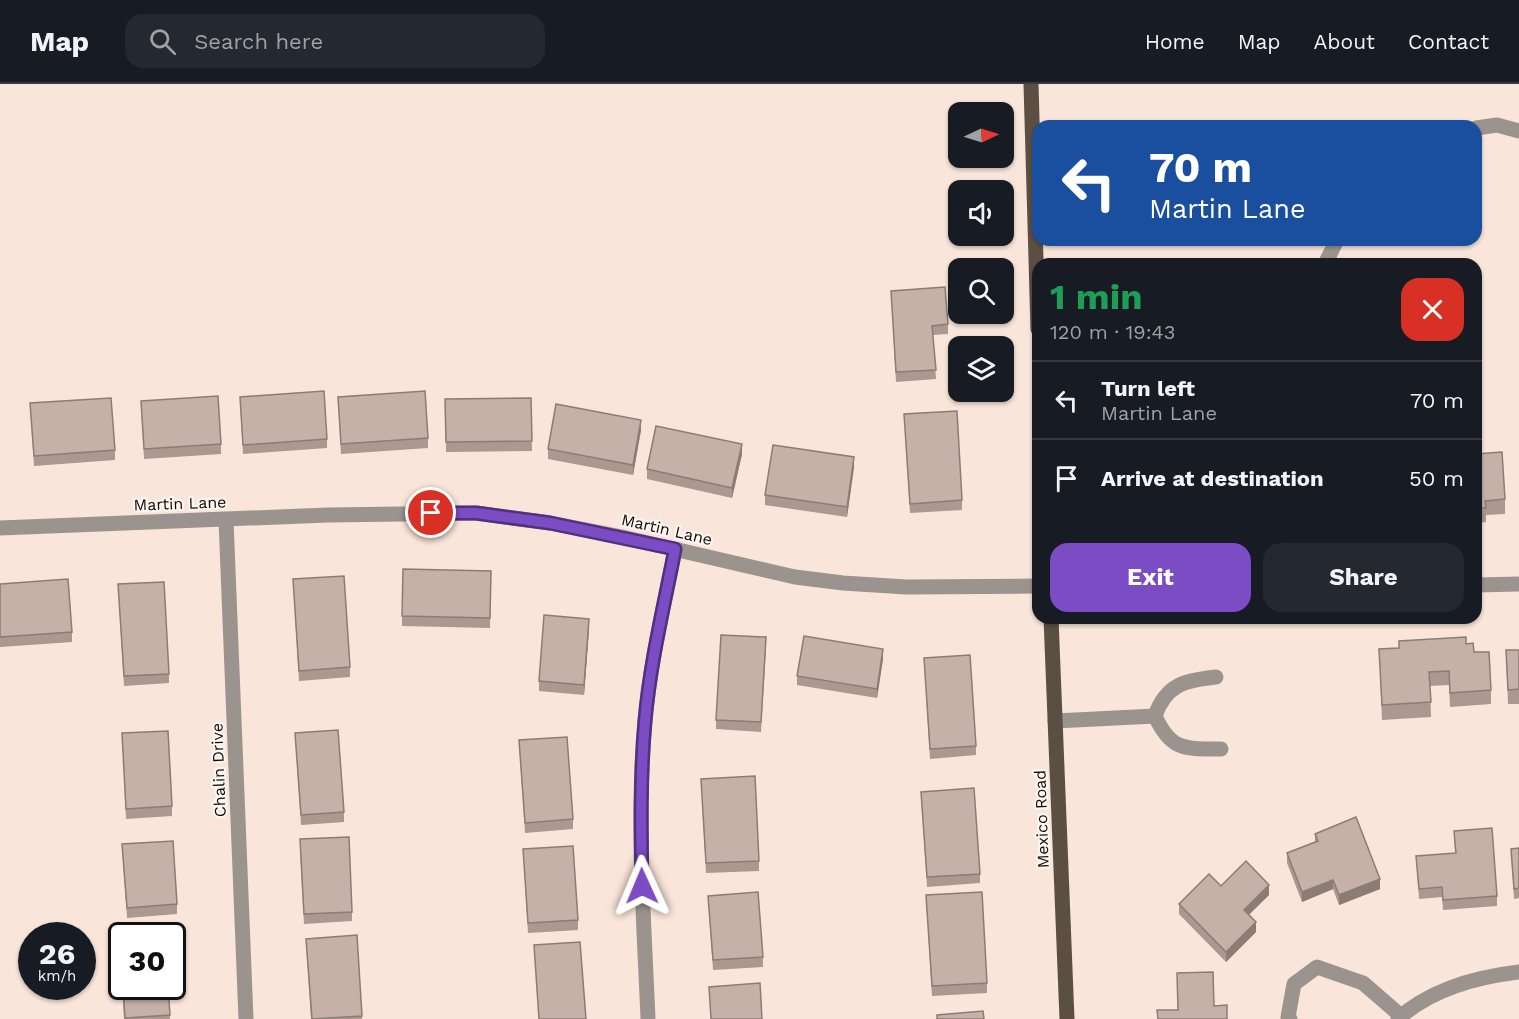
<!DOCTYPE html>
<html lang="en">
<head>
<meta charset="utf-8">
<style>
	body { margin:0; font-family:"Work Sans",sans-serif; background:#242831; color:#f1f3f6; height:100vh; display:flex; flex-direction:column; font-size:22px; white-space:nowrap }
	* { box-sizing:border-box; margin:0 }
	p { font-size:20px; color:#9ea1a6 }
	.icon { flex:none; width:33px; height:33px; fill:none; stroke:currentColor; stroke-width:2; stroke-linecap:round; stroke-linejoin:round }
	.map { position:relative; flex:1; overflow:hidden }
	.side { position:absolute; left:1032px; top:174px; width:450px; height:366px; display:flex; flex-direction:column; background:#171b24; border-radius:18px; box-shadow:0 2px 4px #0004 }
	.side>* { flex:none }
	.hud { position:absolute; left:1032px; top:36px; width:450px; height:126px; border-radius:18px; box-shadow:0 2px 4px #0004; background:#1a4fa0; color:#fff; overflow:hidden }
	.needle { width:39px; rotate:86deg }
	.fabs { position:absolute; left:948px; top:18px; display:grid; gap:12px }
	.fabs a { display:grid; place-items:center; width:66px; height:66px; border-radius:12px; background:#171b24; box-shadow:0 2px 4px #0004; font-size:30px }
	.speed { position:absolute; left:18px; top:838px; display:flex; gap:12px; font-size:30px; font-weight:700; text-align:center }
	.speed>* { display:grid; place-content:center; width:78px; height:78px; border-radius:50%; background:#171b24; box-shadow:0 2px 4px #0004; line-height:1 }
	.speed small { font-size:15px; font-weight:400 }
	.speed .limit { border:3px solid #111; border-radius:9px; background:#fff; color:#111 }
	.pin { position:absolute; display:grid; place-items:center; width:51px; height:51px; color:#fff; margin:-26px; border:3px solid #fff; border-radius:50%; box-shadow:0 2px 6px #0007 }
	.me { position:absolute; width:66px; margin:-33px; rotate:359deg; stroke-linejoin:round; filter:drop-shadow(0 0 4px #0008) }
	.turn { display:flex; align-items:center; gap:21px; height:126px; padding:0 18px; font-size:27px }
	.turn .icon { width:78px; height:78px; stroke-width:2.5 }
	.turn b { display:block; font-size:42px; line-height:51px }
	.round { display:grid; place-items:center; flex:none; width:63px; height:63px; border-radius:18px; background:#242831 }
	.summary { display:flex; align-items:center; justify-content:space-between; height:102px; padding:0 18px }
	h1 { font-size:36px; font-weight:700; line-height:45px; color:#1e9e55 }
	.button { display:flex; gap:12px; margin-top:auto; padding:12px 18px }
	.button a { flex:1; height:69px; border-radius:18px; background:#7c4cc4; color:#fff; font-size:24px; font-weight:700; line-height:69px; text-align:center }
	.button a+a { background:#242831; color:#f1f3f6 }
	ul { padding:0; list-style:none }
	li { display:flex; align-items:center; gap:18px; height:78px; padding:0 18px; border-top:2px solid #363941 }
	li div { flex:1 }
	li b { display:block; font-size:22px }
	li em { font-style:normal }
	header { display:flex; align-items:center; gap:36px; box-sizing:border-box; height:84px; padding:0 30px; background:#171b24; border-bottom:2px solid #363941 }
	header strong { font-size:28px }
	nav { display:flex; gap:33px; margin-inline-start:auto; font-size:21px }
	.search { width:420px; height:54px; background:#242831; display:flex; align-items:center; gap:15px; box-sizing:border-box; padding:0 21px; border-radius:18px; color:#9ea1a6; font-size:22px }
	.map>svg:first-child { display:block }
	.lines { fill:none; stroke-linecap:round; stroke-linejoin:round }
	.minor { stroke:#9b948e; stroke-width:15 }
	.major { stroke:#5b4f44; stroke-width:15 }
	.wall { fill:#aa9891 }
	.shaded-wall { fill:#8b7c76 }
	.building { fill:#c6b1a9; stroke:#8b7c76; stroke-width:1.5 }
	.route-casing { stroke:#51317f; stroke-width:15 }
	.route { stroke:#7c4cc4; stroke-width:10 }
	.labels { text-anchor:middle; stroke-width:4.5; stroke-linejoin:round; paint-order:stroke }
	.street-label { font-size:16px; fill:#110b07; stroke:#fdf5f0 }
</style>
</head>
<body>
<header>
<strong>Map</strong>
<div class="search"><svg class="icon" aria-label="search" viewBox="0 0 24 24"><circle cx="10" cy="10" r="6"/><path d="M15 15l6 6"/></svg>Search here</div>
<nav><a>Home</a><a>Map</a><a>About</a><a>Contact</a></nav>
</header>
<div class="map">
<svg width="1519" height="935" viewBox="0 0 1519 935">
	<rect width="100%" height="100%" fill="#f9e5d9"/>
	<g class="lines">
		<g class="minor">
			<polyline points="1476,44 1497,41 1519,47"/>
			<polyline points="1325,180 1337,156"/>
			<polyline points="226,436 246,935"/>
			<polyline points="0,444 328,431 476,429 550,439 622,453 795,493 843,499 906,503 1038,502"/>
			<polyline points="1476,501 1519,500"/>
			<path d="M1216,593c-30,3 -50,7 -61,39 16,35 30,33 66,33"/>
			<polyline points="1055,637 1155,632"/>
			<path d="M648,935c-4,-99 -12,-199 -3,-298 5,-58 19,-115 30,-171"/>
			<polyline points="1290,935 1288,933 1294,900 1317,883 1363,899 1401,932"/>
			<path d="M1398,935c33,-30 78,-42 121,-47"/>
		</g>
		<g class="major">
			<polyline points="1031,0 1038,245"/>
			<polyline points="1051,534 1067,935"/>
		</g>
	</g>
	<g class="wall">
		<polygon points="891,207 948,240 948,250 933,251 936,295 896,298"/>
		<polygon points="240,313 327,355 327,364 243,370"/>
		<polygon points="338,313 428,354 428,364 341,370"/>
		<polygon points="531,314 532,367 446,368 445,315"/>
		<polygon points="141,317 221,360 221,370 144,375"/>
		<polygon points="30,319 115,366 115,376 34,382"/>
		<polygon points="904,330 962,416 962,426 910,429"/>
		<polygon points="641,346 633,391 548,375 548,365"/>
		<polygon points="742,370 732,414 647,395 647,385"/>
		<polygon points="1476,370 1505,415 1505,430 1486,431 1486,438 1479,439 1479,441 1476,442"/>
		<polygon points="854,383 847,433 765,421 765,411"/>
		<polygon points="491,487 490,544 402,542 402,532"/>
		<polygon points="293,495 350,583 350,593 299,597"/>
		<polygon points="0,500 72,548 72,558 0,563"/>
		<polygon points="118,500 169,590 169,599 124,602"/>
		<polygon points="589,545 584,611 539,607 539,597"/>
		<polygon points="1466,560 1474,568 1491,606 1491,620 1450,623 1449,601 1430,602 1431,633 1382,636 1379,565"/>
		<polygon points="766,563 761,648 716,645 716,636"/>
		<polygon points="1506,566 1519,566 1519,620 1508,620"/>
		<polygon points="924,574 976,662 976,671 930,675"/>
		<polygon points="883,575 877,614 797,601 797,592"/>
		<polygon points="122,649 172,722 172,732 126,735"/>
		<polygon points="295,649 344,728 344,738 301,741"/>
		<polygon points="519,656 573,735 573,745 525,749"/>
		<polygon points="701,695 759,777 759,787 706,789"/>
		<polygon points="921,708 980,790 980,799 927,803"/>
		<polygon points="1454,747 1497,812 1497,822 1443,826 1442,813 1419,815 1416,772 1455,769"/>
		<polygon points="1315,750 1380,805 1339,821 1333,805 1302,818 1287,779 1287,769 1315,758"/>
		<polygon points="122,760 177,820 177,830 127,834"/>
		<polygon points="1519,764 1519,814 1514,815 1511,765"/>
		<polygon points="300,765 352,828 352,837 304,840"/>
		<polygon points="523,765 578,836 578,846 528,849"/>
		<polygon points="1221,802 1269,811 1249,831 1256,848 1226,878 1179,830 1179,820"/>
		<polygon points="926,811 987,899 987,909 932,912"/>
		<polygon points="708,812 763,873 763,883 713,886"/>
		<polygon points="357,851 362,935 311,935 306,855"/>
		<polygon points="534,861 586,935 539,935"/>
		<polygon points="122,903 168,903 170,935 124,935"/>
	</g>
	<g class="shaded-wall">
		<polygon points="641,336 641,346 633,391 633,381"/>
		<polygon points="742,360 742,370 732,414 732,404"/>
		<polygon points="854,373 854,383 847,433 847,423"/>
		<polygon points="589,535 589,545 584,611 584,601"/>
		<polygon points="883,565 883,575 877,614 877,605"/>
		<polygon points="1380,795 1380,805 1339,821 1339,811"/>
		<polygon points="1333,796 1333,805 1302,818 1302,808"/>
		<polygon points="1269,801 1269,811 1244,835 1244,826"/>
		<polygon points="1256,838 1256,848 1226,878 1226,868"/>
	</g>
	<g class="building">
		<polygon points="945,203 948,240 932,242 936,286 896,288 891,207"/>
		<polygon points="324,307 327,355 243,361 240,313"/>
		<polygon points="425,307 428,354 341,360 338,313"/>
		<polygon points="218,312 221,360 144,365 141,317"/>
		<polygon points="111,314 115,366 34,372 30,319"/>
		<polygon points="531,314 532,357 446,358 445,315"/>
		<polygon points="556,320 641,336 633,381 548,365"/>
		<polygon points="957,327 962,416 910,420 904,330"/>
		<polygon points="656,342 742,360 732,404 647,385"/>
		<polygon points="773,361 854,373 847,423 765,411"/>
		<polygon points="1502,368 1505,415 1485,417 1486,424 1479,424 1479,427 1476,427 1476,370"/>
		<polygon points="403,485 491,487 490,534 402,532"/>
		<polygon points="344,492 350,583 299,587 293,495"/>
		<polygon points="68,495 72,548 0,553 0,500"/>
		<polygon points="164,498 169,590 124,592 118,500"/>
		<polygon points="544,531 589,535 584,601 539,597"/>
		<polygon points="721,551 766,553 761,638 716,636"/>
		<polygon points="804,552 883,565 877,605 797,592"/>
		<polygon points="1466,553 1466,560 1473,559 1474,568 1489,568 1491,606 1450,609 1449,587 1429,588 1431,618 1382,621 1379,565 1399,564 1399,557"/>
		<polygon points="1506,566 1519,566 1519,605 1508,606"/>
		<polygon points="970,571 976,662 930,665 924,574"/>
		<polygon points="338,646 344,728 301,731 295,649"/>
		<polygon points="168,647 172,722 126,725 122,649"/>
		<polygon points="567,653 573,735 525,739 519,656"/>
		<polygon points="755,692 759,777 706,779 701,695"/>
		<polygon points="974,704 980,790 927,793 921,708"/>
		<polygon points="1356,733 1380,795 1339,811 1333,796 1302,808 1287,769 1318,757 1315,750"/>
		<polygon points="1492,744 1497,812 1443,816 1442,803 1419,805 1416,772 1456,769 1454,747"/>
		<polygon points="349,753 352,828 304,830 300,755"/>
		<polygon points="173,757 177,820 127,824 122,760"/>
		<polygon points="573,762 578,836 528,839 523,765"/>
		<polygon points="1519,764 1519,804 1514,805 1511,765"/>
		<polygon points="1246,777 1269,801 1244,826 1256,838 1226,868 1179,820 1209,790 1221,802"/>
		<polygon points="758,808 763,873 713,876 708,812"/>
		<polygon points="982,808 987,899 932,902 926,811"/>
		<polygon points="164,843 165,852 122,852 122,885 119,847"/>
		<polygon points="357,851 362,932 312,935 306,855"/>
		<polygon points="580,858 586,935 539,935 534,861"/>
		<polygon points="1213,888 1214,922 1227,921 1227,935 1158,935 1157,926 1178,926 1177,889"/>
		<polygon points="760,899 762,935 711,935 709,903"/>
		<polygon points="123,903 168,903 170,931 125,934"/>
		<polygon points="983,927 984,935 937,935 937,931"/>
	</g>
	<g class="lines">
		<defs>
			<path id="route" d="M431,429h45l74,10 125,26c-11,57 -25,114 -30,172 -5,55 -4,110 -3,165"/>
		</defs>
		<use href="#route" class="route-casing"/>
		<use href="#route" class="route"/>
	</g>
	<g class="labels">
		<g class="street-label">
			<text transform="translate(180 419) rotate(-2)" y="6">Martin Lane</text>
			<text transform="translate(667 445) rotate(13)" y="6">Martin Lane</text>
			<text transform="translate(218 686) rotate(-92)" y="6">Chalin Drive</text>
			<text transform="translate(1041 735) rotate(-92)" y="6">Mexico Road</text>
		</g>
	</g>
</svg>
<div class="fabs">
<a><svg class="needle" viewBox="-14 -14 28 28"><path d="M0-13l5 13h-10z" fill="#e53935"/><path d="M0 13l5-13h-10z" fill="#9ea1a6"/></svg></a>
<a><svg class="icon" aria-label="sound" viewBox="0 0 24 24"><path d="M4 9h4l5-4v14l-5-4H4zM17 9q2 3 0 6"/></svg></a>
<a><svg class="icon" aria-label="search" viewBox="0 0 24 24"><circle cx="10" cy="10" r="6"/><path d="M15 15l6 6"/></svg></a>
<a><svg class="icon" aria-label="layers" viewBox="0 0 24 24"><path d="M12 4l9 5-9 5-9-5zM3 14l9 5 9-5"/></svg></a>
</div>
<div class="speed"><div>26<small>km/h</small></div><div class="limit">30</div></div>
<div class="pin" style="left:431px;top:429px;background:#d93025"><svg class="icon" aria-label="arrive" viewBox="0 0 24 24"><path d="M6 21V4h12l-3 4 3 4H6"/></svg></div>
<svg class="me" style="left:642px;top:802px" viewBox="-20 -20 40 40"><path d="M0-17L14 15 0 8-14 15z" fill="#7c4cc4" stroke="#fff" stroke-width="4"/></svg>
<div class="hud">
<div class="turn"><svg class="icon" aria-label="left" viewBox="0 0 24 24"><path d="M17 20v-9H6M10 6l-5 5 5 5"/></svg><div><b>70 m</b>Martin Lane</div></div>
</div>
<section class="side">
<div class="summary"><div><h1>1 min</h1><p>120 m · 19:43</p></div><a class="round" style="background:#d93025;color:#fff"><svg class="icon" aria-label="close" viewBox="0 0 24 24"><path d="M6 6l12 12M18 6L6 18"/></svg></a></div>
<ul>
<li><svg class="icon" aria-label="left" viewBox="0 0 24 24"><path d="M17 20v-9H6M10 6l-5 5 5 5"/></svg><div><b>Turn left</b><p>Martin Lane</p></div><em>70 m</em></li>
<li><svg class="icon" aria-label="arrive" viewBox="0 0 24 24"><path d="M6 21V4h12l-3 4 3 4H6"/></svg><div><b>Arrive at destination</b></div><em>50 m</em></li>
</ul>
<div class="button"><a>Exit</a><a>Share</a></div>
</section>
</div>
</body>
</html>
